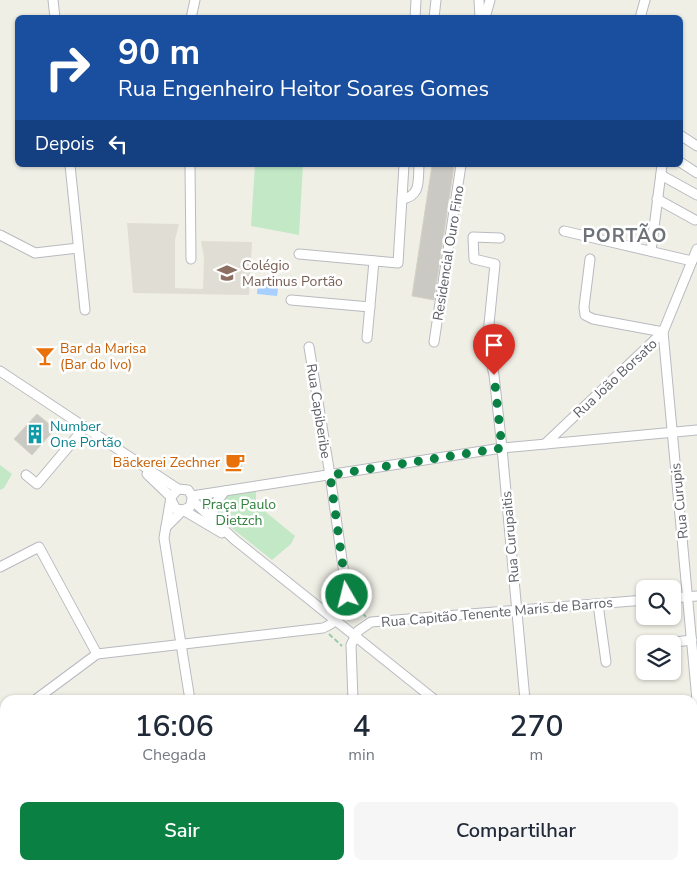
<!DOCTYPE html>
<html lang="pt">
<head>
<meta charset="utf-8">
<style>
	body { margin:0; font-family:"Nunito Sans",sans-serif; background:#f6f6f7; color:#1f2937; height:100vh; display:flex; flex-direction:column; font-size:19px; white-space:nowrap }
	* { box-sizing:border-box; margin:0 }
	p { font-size:16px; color:#747a83 }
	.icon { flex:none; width:28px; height:28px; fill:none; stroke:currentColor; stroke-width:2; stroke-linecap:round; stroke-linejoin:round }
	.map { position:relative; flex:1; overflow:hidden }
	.details { position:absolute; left:0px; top:695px; width:698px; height:175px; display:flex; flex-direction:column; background:#fff; border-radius:15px 15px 0 0; box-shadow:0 1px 4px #0004 }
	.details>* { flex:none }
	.hud { position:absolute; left:15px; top:15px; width:668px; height:152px; border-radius:8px; box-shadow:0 1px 4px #0004; background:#1a4fa0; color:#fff; overflow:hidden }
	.fabs { position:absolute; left:636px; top:580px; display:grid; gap:10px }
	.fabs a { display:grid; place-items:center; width:45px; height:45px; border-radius:8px; background:#fff; box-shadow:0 1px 4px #0004; font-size:25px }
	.pin { position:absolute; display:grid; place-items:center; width:42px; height:42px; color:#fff; margin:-51px -21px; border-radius:50% 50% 50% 0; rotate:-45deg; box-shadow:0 0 5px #0007 }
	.pin .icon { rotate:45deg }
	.me { position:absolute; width:55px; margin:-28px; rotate:352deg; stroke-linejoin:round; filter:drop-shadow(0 0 4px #0008) }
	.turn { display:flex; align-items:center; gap:18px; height:105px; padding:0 20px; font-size:22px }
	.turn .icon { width:65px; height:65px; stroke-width:2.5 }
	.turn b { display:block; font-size:35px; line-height:42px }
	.then { display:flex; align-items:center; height:48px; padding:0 20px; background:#0003; gap:10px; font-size:19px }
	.eta { display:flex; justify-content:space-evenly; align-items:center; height:85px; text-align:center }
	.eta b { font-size:30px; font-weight:600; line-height:35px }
	.primary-button { display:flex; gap:10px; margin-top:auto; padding:10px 20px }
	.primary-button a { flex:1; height:58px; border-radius:8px; background:#0b8043; color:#fff; font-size:20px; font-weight:600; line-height:58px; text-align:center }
	.primary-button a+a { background:#f6f6f7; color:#1f2937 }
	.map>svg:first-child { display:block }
	.education { fill:#e0ded4 }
	.green { fill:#c2e8c6 }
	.water { fill:#a7cfff }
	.building { fill:#cbc9c3; stroke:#d5d2c4 }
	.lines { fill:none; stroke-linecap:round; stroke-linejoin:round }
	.minor-casing { stroke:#b8bac0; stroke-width:11 }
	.path { stroke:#9bc9ae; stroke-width:2; stroke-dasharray:5 2.5; stroke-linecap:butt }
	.minor { stroke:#fff; stroke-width:9 }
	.route { stroke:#0b8043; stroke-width:9; stroke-dasharray:0 16.2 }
	.labels { text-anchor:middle; stroke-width:5; stroke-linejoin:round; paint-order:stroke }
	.street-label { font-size:14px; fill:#5d6067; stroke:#fff }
	.education-label { font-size:14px; fill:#785e54; stroke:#fff; text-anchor:start }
	.food-label { font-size:14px; fill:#c56008; stroke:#fff; text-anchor:start }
	.culture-label { font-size:14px; fill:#0d838f; stroke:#fff; text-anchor:start }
	.park-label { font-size:14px; fill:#31823e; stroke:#fff }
	.district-label { font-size:19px; font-weight:bold; letter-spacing:1px; fill:#6e7279; stroke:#fff }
</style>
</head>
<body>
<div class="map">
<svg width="697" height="870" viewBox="0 0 697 870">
	<rect width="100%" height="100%" fill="#f0efe6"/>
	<polygon class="education" points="127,223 179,224 175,240 175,288 203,289 204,257 201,241 252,242 249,295 133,293"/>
	<g class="green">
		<polygon points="255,165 303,165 299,235 251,226"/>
		<polygon points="0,465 12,474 4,488 0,490"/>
		<polygon points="256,490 256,504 295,536 291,544 272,560 195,499"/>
	</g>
	<polygon class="water" points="258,279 279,282 277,296 257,294"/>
	<g class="building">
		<polygon points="432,165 454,166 434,300 412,296"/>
		<polygon points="37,414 55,429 32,455 14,439"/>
		<polygon points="239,453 242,470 230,472 228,454"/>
	</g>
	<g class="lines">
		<defs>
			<g id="minor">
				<polyline points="53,0 55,18"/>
				<polyline points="479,0 480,18"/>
				<polyline points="191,18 195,0"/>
				<polyline points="415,18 416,0"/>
				<polyline points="434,18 436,0"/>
				<polyline points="485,18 490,0"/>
				<polyline points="640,18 645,0"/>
				<polyline points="680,135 697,146"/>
				<polyline points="680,162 697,173"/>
				<polyline points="70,165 85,310"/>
				<polyline points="190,165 191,259"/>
				<polyline points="661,175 697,195"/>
				<path d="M402,199c19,-3 16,-18 17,-34"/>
				<polyline points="657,199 695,220"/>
				<polyline points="564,231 692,261"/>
				<polyline points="0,235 35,253 78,248"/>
				<polyline points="500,238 473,237 474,259 495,264 487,344 494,375 502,448 525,700"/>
				<polyline points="651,251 662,165"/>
				<polyline points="299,254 398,263 404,165"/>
				<polyline points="590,259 584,307 585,315 593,319 663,332 697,700"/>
				<polyline points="291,300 370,307"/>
				<polyline points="367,338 374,261"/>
				<polyline points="434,342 461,165"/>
				<polyline points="0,371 178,489 188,490 192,496 192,500 235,540 435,700"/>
				<polyline points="545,444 663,332 697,249"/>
				<polyline points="147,474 171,497"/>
				<polyline points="26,475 37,484 85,427"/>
				<polyline points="178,489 171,497 164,538 190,700"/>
				<polyline points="192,496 502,448 697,430"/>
				<polyline points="171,500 176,509 183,510 222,533"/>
				<polyline points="213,519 214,505 225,491"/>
				<polyline points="166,527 183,510 190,507 192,500"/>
				<polyline points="0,567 39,547 97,654"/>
				<polyline points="672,598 697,596"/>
				<polyline points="598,604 606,662"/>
				<polyline points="658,644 692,640"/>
				<path d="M35,700l62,-46 226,-26c15,-6 22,-16 24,-33l-17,-120 -21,-128"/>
				<polyline points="353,700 351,645 358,631 371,622 645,600"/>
				<polyline points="0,726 5,723"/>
				<polyline points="692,760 697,759"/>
				<polyline points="216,865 217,870"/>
				<polyline points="362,865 362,870"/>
				<polyline points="539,865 539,870"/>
				<polyline points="641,865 647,870"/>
				<polyline points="71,870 78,865"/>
			</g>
		</defs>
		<use href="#minor" class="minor-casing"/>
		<g class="path">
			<polyline points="354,603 366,617"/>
			<polyline points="329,634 342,646"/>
		</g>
		<use href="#minor" class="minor"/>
	</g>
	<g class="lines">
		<polyline class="route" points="347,595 330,475 502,448 494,375"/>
	</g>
	<defs>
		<symbol id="school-bare" viewBox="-9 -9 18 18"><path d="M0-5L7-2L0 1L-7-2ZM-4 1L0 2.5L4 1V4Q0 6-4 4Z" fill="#8d6e63" stroke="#fff" stroke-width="2.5" paint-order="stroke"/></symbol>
		<symbol id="bar-bare" viewBox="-9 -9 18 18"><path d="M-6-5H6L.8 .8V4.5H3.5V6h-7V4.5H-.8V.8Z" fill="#e8710a" stroke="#fff" stroke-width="2.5" paint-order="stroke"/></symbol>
		<symbol id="building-bare" viewBox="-9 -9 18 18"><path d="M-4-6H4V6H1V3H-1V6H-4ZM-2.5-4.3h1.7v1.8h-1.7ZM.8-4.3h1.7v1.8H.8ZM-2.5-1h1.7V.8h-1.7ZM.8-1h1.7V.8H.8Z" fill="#0f9aa8" stroke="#fff" stroke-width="2.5" paint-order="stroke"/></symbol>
		<symbol id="cafe-bare" viewBox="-9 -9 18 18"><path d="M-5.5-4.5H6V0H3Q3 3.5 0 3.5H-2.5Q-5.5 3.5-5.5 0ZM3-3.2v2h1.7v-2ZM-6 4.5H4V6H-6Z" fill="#e8710a" stroke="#fff" stroke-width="2.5" paint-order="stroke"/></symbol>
	</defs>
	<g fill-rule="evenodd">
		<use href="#school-bare" x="213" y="259" width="28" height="28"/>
		<use href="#bar-bare" x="31" y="342" width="28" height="28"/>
		<use href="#building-bare" x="21" y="420" width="28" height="28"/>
		<use href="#cafe-bare" x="221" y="448" width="28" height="28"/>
	</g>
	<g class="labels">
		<g class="street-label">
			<text transform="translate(448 253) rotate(-81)" y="5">Residencial Ouro Fino</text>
			<text transform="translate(615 378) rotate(-43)" y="5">Rua João Borsato</text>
			<text transform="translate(319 411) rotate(81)" y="5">Rua Capiberibe</text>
			<text transform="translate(679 501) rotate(-96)" y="5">Rua Curupis</text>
			<text transform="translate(510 537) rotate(-95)" y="5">Rua Curupaitis</text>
			<text transform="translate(497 612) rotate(-5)" y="5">Rua Capitão Tenente Maris de Barros</text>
		</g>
		<g class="education-label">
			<text x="242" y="270">Colégio<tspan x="242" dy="16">Martinus Portão</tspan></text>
		</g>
		<g class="food-label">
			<text x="60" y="353">Bar da Marisa<tspan x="60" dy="16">(Bar do Ivo)</tspan></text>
			<text x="220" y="467" text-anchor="end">Bäckerei Zechner</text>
		</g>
		<g class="culture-label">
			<text x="50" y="431">Number<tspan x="50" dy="16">One Portão</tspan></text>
		</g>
		<g class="park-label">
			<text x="239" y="509">Praça Paulo<tspan x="239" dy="16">Dietzch</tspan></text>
		</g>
		<g class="district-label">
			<text x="625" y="242">PORTÃO</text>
		</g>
	</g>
</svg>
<div class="fabs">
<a><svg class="icon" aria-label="search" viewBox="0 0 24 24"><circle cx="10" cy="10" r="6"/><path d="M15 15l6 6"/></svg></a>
<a><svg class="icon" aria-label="layers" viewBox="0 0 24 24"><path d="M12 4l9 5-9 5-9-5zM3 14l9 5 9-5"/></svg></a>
</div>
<div class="pin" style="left:494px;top:375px;background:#d93025"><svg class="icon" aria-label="arrive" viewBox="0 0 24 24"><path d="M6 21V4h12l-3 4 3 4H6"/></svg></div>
<svg class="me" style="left:347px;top:595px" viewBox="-20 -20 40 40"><circle r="17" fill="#0b8043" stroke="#fff" stroke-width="3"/><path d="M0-11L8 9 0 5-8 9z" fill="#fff"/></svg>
<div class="hud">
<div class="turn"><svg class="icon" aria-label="right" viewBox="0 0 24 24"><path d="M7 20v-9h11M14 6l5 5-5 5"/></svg><div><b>90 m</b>Rua Engenheiro Heitor Soares Gomes</div></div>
<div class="then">Depois<svg class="icon" aria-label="left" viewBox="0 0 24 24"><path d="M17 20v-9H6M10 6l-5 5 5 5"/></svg></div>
</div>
<section class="details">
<div class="eta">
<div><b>16:06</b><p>Chegada</p></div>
<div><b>4</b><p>min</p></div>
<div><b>270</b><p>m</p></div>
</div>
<div class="primary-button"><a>Sair</a><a>Compartilhar</a></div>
</section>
</div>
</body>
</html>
